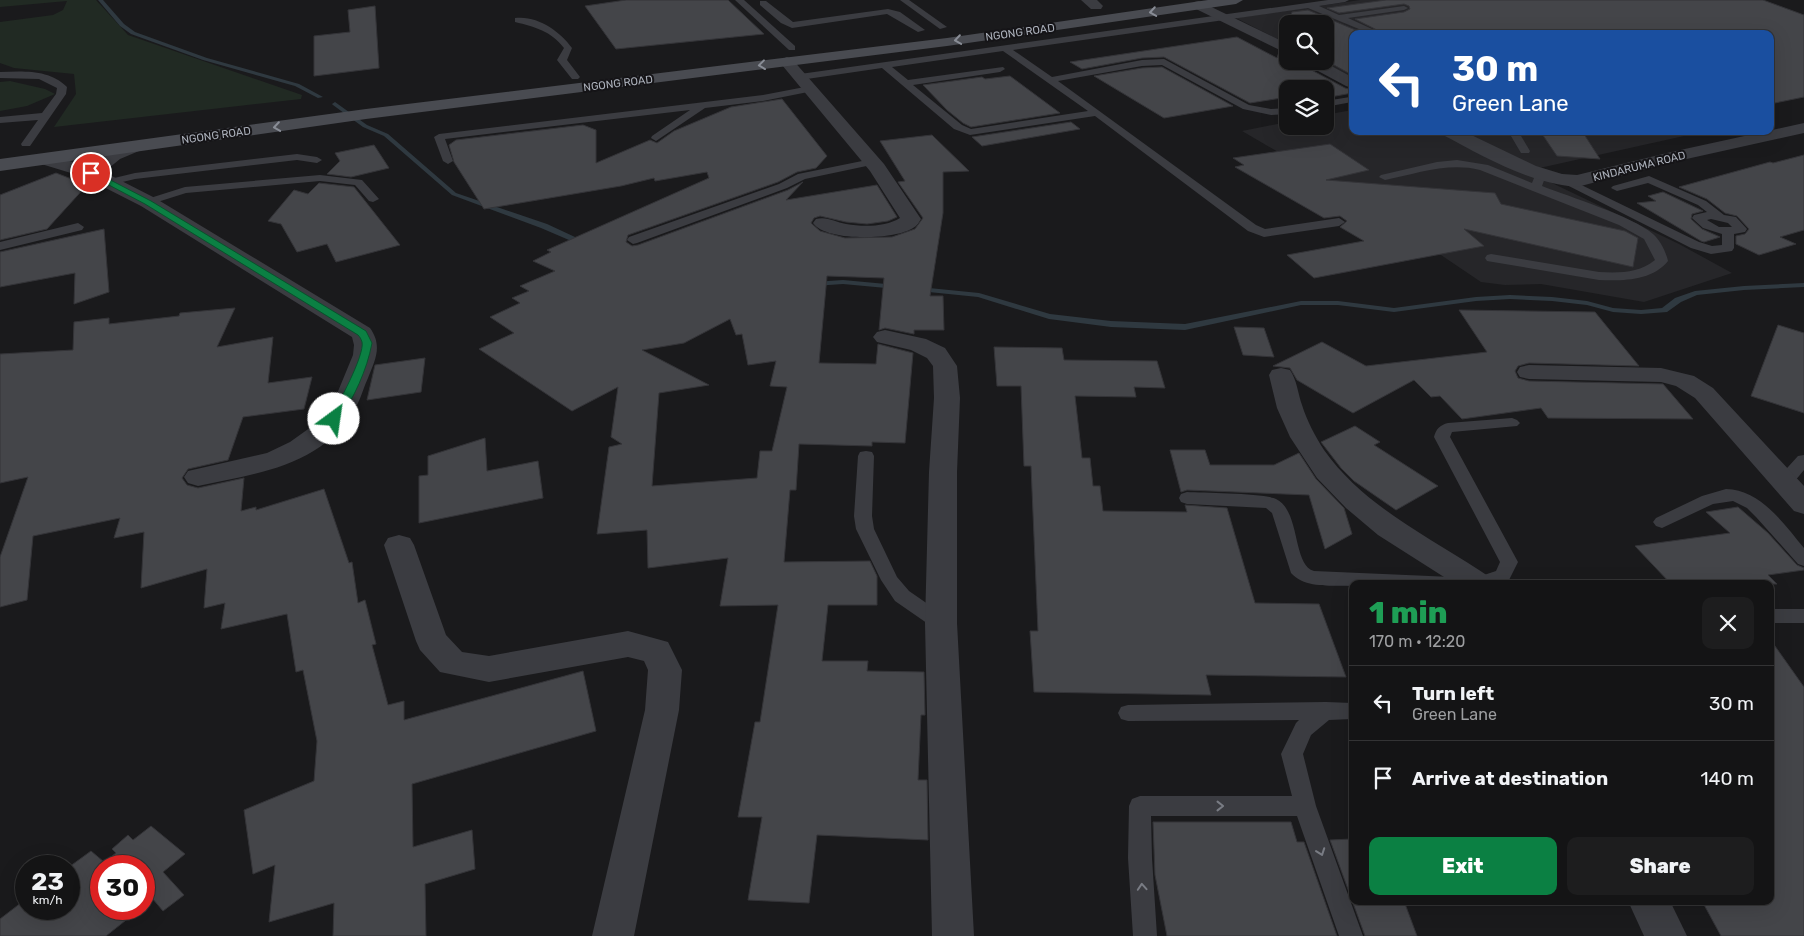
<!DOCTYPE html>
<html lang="en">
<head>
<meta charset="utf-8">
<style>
	body { margin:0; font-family:Rubik,sans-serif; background:#1d1d1e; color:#f1f3f6; height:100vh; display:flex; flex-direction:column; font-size:19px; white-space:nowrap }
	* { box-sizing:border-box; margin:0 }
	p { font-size:16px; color:#9d9ea0 }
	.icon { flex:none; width:28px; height:28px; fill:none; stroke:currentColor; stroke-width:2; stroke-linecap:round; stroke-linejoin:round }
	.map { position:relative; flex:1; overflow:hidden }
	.side { position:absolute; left:1349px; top:580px; width:425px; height:325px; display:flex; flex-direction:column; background:#141415; border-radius:10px; box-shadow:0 5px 20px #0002,0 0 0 1px #333334 }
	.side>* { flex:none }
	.guide { position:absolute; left:1349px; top:30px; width:425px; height:105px; border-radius:10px; box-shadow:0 5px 20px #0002,0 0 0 1px #333334; background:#1a4fa0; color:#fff; overflow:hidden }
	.buttons { position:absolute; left:1279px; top:15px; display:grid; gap:10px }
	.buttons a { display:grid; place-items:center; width:55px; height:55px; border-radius:10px; background:#141415; box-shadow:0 5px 20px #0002,0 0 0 1px #333334; font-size:25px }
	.speed { position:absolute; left:15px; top:855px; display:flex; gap:10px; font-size:25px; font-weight:700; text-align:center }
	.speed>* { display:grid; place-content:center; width:65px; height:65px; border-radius:50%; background:#141415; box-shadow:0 5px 20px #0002,0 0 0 1px #333334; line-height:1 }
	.speed small { font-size:12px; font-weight:400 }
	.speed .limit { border:8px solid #d22; background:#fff; color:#111 }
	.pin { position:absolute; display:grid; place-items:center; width:42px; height:42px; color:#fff; margin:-21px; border:2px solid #fff; border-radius:50%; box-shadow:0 1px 5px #0007 }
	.me { position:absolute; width:55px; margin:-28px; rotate:31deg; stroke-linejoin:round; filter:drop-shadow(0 0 4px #0008) }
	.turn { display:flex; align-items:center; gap:18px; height:105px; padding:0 20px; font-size:22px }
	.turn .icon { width:65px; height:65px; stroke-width:2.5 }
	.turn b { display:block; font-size:35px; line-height:42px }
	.round { display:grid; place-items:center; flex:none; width:52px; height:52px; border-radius:10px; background:#1d1d1e }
	.head { display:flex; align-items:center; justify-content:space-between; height:85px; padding:0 20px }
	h1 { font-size:30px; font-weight:800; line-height:38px; color:#1e9e55 }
	.button { display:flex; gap:10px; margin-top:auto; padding:10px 20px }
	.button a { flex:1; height:58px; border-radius:10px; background:#0b8043; color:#fff; font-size:20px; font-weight:800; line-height:58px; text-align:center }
	.button a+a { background:#1d1d1e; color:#f1f3f6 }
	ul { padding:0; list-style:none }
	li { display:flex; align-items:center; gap:15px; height:75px; padding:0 20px; border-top:1px solid #333334 }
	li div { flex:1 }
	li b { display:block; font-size:19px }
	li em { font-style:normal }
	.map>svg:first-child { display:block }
	.built { fill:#262629 }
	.green { fill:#212a23 }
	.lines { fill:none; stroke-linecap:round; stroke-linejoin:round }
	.stream { fill:#2f3940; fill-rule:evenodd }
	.building { fill:#444549; stroke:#343438; fill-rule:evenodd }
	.service { fill:#3b3c41; fill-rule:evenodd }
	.minor { fill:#3b3c41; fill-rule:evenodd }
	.secondary { fill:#494b51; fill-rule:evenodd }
	.oneway { stroke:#898d96 }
	.oneway2 { stroke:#797c84 }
	.route { fill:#0b8043; stroke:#07532c }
	.labels { text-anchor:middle; stroke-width:4; stroke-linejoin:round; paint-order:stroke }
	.far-street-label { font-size:11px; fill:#acb1bb; stroke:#151417 }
</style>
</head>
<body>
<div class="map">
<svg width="1804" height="936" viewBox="0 0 1804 936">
	<rect width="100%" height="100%" fill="#1a1a1c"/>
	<g class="built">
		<polygon points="1360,0 1488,0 1578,34 1352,34 1352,77 1321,61 1325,61 1325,24 1288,24 1287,44 1236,18"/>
		<polygon points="1352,110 1352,131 1444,131 1679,244 1732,273 1644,302 1541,284 1505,285 1481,282 1355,197 1242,131 1287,122 1288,126 1325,126 1325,115"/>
		<polygon points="1460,131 1701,131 1702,132 1535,169"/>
	</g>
	<g class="green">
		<polygon points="0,0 96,0 128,35 302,95 301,99 54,127 76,94 74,74 14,68 0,63 0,22 53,15 63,10 67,1 0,7"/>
		<polygon points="10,81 45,89 55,94 27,106 0,111 0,82"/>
	</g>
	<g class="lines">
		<g class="stream">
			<polygon points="98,0 103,0 124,24 135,32 207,58 299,84 323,97 318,98 295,86 203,60 131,34 120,26"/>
			<polygon points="335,102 367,125 388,134 456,193 547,224 590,244 586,246 583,246 541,228 452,195 384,136 363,127 333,105 332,104"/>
			<polygon points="843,280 897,285 901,287 897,289 843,284 814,286 810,284 814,282"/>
			<polygon points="1804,283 1804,287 1744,290 1697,295 1681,302 1667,312 1641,314 1613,312 1587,305 1552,301 1510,299 1476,301 1394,312 1338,305 1301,305 1185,330 1111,327 1049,319 978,297 919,291 915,289 919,287 979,293 1050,314 1111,321 1185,324 1301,301 1338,301 1394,308 1476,297 1510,295 1552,297 1587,301 1613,308 1641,310 1662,308 1675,298 1695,291 1744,286"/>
		</g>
	</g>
	<g class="building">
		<polygon points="626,0 728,0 764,34 616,49 585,6"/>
		<polygon points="1386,0 1763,0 1804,15 1804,97 1770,104 1770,34 1581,34 1573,31 1554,34 1385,34 1355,19 1404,12 1410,9 1409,6 1404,4 1339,13 1327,8"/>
		<polygon points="375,6 379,68 314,76 314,36 350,32 348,10"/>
		<polygon points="1308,10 1365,34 1352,34 1352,75 1325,60 1325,24 1288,24 1292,12"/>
		<polygon points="1237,37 1277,58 1279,52 1288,56 1288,61 1301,61 1304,66 1345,88 1352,90 1352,93 1325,98 1325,89 1288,89 1288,97 1250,103 1164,57 1142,58 1082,69 1070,62"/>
		<polygon points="1162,67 1233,106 1164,118 1094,76 1142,68"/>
		<polygon points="1010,76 1060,113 971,127 963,123 947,110 923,85 982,77 985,79"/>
		<path d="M782,99l45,57 -11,12 -19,4 -19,10 -150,53 -2,7 6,4 6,-1 150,-55 15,-8 -17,18 91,-15 20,32 -9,4 -21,3 -21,-2 -26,-6 -6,2 -3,5 9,8 25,7 47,-1 23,-8 8,-11 -25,-36 7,-1 -25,-40 52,-6 37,36 -26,1v41l-13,83h13l1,34h-30v4l-29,-6 -6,2 5,-52 -57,-2 -8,87 57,1 2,-20 35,9 -8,90 -33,-1v4l-73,-2 -3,46h-6l-6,72 86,-1 7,15v29h-49l-6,56h46l-1,10 57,1 1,43h-4l-3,65h9l1,60 -111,-5 -8,68 -61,-3 14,-83h-24l17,-95h5l18,-117 -58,1 8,-48 -80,10 -1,-38 -50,4 12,-87 13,-3 -11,-7 7,-50 -46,24 -93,-62 35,-16 -24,-16 30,-14 -8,-5 17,-7 -9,-5 35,-15 -22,-10 18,-9 -4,-2 162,-72 -2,-6 -52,9 -1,-3 -33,8 -137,23 -30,-47 -5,-17 7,-5 127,-15 13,5v33l54,-23 7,3 17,-12 57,-24zM730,319l6,16 6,-1 6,31 28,-4 -6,25 17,1 -15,64h-12l-3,27 -105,8 7,-93 50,-8 -67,-35 42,-7z"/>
		<polygon points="1071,122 1080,129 982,146 972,137"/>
		<polygon points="1540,131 1582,131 1600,159 1557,156"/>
		<polygon points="1330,144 1369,170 1326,180 1495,193 1501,204 1625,231 1638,238 1633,267 1464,229 1484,246 1314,278 1287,255 1364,241 1340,227 1347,221 1340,216 1324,218 1235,167 1244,165 1233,158"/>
		<polygon points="374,145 389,168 351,177 327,174 340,161 335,153"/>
		<polygon points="1804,155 1804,230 1780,237 1796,244 1759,255 1736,244 1736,236 1745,234 1749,229 1737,216 1725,213 1707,199 1679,187 1770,162 1773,163"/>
		<polygon points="56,173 87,185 47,229 0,240 0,195"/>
		<polygon points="319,183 354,187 400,245 336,262 327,244 297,252 281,224 268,221 294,190 308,194"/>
		<polygon points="1663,192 1703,211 1692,214 1691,219 1702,229 1720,237 1704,242 1701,241 1637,203 1656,201 1648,196"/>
		<polygon points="104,229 109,292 74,304 75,273 0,287 0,252"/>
		<polygon points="235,308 217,347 273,337 268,383 312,377 304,409 243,417 228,460 188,469 182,478 187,485 198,488 244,478 241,511 256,507 256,510 324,489 349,563 352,562 358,603 365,600 376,644 372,645 388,705 404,701 404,720 583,671 596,731 412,784 413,847 472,830 475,869 425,884 426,936 333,936 334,903 269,922 275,865 253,874 244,810 314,781 317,741 303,670 296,672 287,614 221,629 225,603 204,608 207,569 141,588 144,532 114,538 120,518 33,536 27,600 0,607 0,557 28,477 0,483 0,354 73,350 74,322 109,318 109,324 179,316 180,313"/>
		<polygon points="1459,310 1595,312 1639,366 1529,363 1518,366 1515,371 1518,378 1529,381 1663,384 1693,419 1548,418 1541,408 1462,419 1440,396 1431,397 1414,380 1353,413 1297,380 1290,368 1273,366 1322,342 1366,366 1487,352"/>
		<polygon points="1778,325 1804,333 1804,413 1751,396"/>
		<polygon points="1234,327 1264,328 1274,357 1243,355"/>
		<polygon points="994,347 1062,348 1064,360 1157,361 1165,388 1134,387 1136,397 1075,396 1082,458 1090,458 1093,486 1100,486 1103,511 1187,512 1185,505 1227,508 1255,603 1319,604 1346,677 1206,675 1211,695 1034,692 1030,631 1038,631 1031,466 1024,466 1021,386 997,386"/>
		<polygon points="425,358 421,392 367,400 375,365"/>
		<polygon points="1355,426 1380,442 1374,445 1438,486 1396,510 1354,481 1341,468 1321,442"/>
		<polygon points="485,438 487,471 538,461 543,498 419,523 419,476 428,475 428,456"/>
		<polygon points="1170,450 1205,450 1210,465 1274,465 1299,453 1316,479 1344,508 1352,534 1325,549 1309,495 1187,490 1181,492"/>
		<polygon points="1738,507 1768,533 1797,565 1804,568 1804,570 1768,575 1777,584 1671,584 1635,546 1730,533 1706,512"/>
		<polygon points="1770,639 1804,687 1804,936 1721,936 1702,901 1770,901"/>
		<polygon points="1153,822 1291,822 1297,842 1304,842 1337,936 1167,936 1155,875"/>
		<polygon points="151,826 185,854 163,872 184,895 163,911 152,898 144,905 144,866 101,866 101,909 140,909 106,936 0,936 0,919 26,899 26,909 69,909 69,867 91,851 104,862 116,853 112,849 128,835 133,840"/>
		<polygon points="1352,839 1352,901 1404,901 1417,936 1365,936 1330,840"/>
	</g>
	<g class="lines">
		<g class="service">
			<polygon points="735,0 744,0 795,46 795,50 789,50"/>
			<polygon points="900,0 909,0 947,27 940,29"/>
			<path d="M1328,0h21l-4,2 -26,4 20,9 65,-9 4,2 -4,2 -56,8 35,16h-12l-63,-26 -295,42 39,27 90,-17 22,-1 85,46 22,4 17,-1v6l-17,1 -28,-6 -81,-44 -20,1 -84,15 198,144 9,4 74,-11 6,4 -6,4 -75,11 -16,-6 -153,-115 -125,19 -16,-6 -72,-61 -82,12 -5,-3 5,-3zM1003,51l85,60 -117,18 -9,-4 -49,-40 87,-13 5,-3 -2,-2 -95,13 -16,-13z"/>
			<polygon points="760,1 766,1 793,22 888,9 900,12 925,30 918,32 887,14 792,28 781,23 760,5"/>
			<path d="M515,18c22,-3 45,13 57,30l-5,12 13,17 -2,2h-6l-15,-19 7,-12c-13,-17 -29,-21 -49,-26z"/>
			<path d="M0,72c22,-1 50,-3 67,15l-1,7 -36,52h-8l-1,-2 17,-24 -38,3v-6l42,-4 14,-19 1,-6 -18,-9 -39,-1z"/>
			<polygon points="810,86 813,87 813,91 763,101 705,108 656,141 651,138 652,136 690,110 445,139 453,161 448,164 443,161 434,137 439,134 763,95"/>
			<polygon points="1350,97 1352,98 1352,102 1325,107 1325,101"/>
			<polygon points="1508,131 1518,131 1530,151 1529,153 1521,153"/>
			<polygon points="297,154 317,157 322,160 317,163 297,160 135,179 110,185 104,182 106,180 135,173"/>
			<polygon points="872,159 877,162 876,164 805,179 787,188 637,243 633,244 627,240 629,237 779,184 798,174"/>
			<path d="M1457,160l31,5 44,18 4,-10h8l2,2 -4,11c28,11 90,30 111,48 7,6 13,18 15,27 -16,20 -46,20 -69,19l-112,-19 -2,-3 2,-3 4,-1 108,18c21,1 40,1 56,-12l-11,-21 -25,-14 -139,-55c-32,-8 -64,4 -95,10l-6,-3 2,-2 56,-13z"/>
			<polygon points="320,175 362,180 379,199 373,202 369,201 355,185 320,181 186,193 148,205 142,202 144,200 185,187"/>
			<path d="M1649,176l57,25 18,14 12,2 11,12 -2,3 -11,2v14l-2,3 -21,3 -20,-6 -132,-67 2,-2h8l130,63 13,4 10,-1v-11l-19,-6 -11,-10 2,-3 13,-3 -9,-7 -50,-22 -31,8 -6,-3 2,-2zM1711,219l17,4 4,4h-13l-12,-7z"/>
			<polygon points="78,223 84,227 82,230 0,250 0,242"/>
			<path d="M1512,418l5,2 3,3 -3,3 -65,6 -2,5 68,125 -9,18 -11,4h-146v2c-21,-1 -46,3 -61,-13l-19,-60 -6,-5 -79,-4 -6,-2 -2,-4 2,-4 6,-2c17,1 77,1 89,7 25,12 16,66 38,72l161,7 21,-7 4,-9 -66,-125c2,-8 6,-12 14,-14z"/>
			<polygon points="866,451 872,452 874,456 872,516 874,529 897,577 909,591 948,618 951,623 948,628 941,630 934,628 895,601 881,580 856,529 854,516 858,456 860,452"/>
			<path d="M1804,455v15c-8,9 -13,19 -26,16l-2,-4 2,-4 20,-22z"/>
			<path d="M1726,489c35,1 58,35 78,59v18l-6,-2 -42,-47 -9,-9 -14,-7 -20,3 -51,24 -6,-2 -3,-4 3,-4 46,-22z"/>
			<rect x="1770" y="609" width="34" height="14"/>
			<polygon points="1326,702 1352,703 1352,719 1329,720 1311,735 1303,754 1316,806 1363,936 1339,936 1297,816 1151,816 1152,858 1157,936 1133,936 1128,858 1129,806 1132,799 1140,796 1292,796 1281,754 1296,723 1299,720 1128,721 1121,719 1118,713 1121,707 1128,705"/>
		</g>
		<g class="minor">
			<polygon points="1081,0 1097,0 1103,6 1101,9 1091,9"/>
			<polygon points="1199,1 1288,44 1288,54 1194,8 1192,5 1194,2"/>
			<path d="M787,57l5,2 92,105 37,55c-2,3 -4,7 -8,9 -18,12 -87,14 -100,-5l3,-4c11,-3 19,3 30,5 17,3 40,3 54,-6l-30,-47 -88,-106 -3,-3 3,-3z"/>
			<polygon points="1303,61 1322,61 1352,77 1352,88 1346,86 1305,64"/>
			<path d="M1804,123v10l-131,29 -96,25c-49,-4 -92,-30 -134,-52l-3,-4h23l73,35 26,8 15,1 94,-23z"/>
			<path d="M133,142l6,1 3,4 -3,4 -19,8 -16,13 51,26 215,130c13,18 5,32 -2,50 -4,8 -6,17 -10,25 -32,63 -99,70 -160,83l-10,-3 -4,-6 4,-6 79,-18 23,-11 21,-15 18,-18 5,-8 19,-46 1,-10 -2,-8 -211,-131 -57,-29 -46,-14 -3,-4 3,-4 6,-1 44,12 20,-15z"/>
			<polygon points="885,330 926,339 945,348 957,366 960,398 957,472 957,623 974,936 932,936 925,623 929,472 934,398 933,366 927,358 911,350 877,342 873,337 877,332"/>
			<polygon points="1529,365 1661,368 1694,376 1713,388 1804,486 1804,514 1794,511 1695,398 1676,386 1661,382 1529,379 1520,377 1517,372 1520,367"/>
			<path d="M1281,368l9,2c7,10 8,24 12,35 5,16 13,31 22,45 39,55 100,84 155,120l9,6 4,8h-37l-77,-49 -32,-27 -29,-30 -27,-41 -13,-29 -8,-33 3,-5z"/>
			<polygon points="399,535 410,538 414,545 446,635 462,652 489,656 628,631 668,642 682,670 679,710 634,936 592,936 645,710 648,670 644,661 628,657 489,682 440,672 420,650 416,641 384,545 388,538"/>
			<polygon points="1628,901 1670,901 1687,936 1644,936"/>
		</g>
		<polygon class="secondary" points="1208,0 1243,0 1236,4 947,46 366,119 0,171 0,159 366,109 947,38"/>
	</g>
	<defs><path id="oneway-chevron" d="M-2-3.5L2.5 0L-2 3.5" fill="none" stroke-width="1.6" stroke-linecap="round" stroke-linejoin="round" transform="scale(1.25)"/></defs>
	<g class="oneway">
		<use href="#oneway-chevron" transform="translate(1153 12) rotate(171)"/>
		<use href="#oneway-chevron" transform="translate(958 40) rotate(172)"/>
		<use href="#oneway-chevron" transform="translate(762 65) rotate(173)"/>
		<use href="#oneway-chevron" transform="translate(277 127) rotate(172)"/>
	</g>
	<g class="oneway2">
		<use href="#oneway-chevron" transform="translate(1220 806)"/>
		<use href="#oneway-chevron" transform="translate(1321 852) rotate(70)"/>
		<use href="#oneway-chevron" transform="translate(1142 887) rotate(-94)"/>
	</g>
	<path class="route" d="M91,170l60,31 215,130 6,12c-5,27 -18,55 -34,78h-7l-2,-2c8,-12 36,-64 33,-77 -1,-3 -2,-5 -4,-7l-213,-131 -57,-30v-3z"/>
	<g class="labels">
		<g class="far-street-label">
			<text transform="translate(1020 32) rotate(-8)" y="4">NGONG ROAD</text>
			<text transform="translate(618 83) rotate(-7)" y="4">NGONG ROAD</text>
			<text transform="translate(216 135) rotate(-8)" y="4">NGONG ROAD</text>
			<text transform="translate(1639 166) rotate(-14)" y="4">KINDARUMA ROAD</text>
		</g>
	</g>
</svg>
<div class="buttons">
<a><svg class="icon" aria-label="search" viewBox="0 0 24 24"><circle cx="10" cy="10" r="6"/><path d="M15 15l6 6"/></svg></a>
<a><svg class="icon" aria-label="layers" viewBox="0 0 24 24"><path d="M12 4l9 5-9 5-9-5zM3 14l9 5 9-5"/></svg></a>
</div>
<div class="speed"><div>23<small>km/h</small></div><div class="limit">30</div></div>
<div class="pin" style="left:91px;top:173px;background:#d93025"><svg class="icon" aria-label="arrive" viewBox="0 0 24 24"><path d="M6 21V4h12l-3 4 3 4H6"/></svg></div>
<svg class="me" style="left:334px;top:419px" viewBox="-20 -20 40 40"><circle r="19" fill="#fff"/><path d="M0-13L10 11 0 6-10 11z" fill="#0b8043"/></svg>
<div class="guide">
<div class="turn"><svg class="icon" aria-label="left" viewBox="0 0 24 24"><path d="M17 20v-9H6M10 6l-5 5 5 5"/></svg><div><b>30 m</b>Green Lane</div></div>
</div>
<section class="side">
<div class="head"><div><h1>1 min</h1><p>170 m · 12:20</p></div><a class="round"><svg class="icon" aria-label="close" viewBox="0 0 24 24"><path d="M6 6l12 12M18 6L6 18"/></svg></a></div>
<ul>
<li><svg class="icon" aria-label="left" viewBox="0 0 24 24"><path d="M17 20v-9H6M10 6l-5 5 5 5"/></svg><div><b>Turn left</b><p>Green Lane</p></div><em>30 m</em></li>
<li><svg class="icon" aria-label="arrive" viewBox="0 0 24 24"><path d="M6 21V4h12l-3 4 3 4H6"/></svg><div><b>Arrive at destination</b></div><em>140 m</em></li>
</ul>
<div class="button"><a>Exit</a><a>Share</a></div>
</section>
</div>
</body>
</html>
